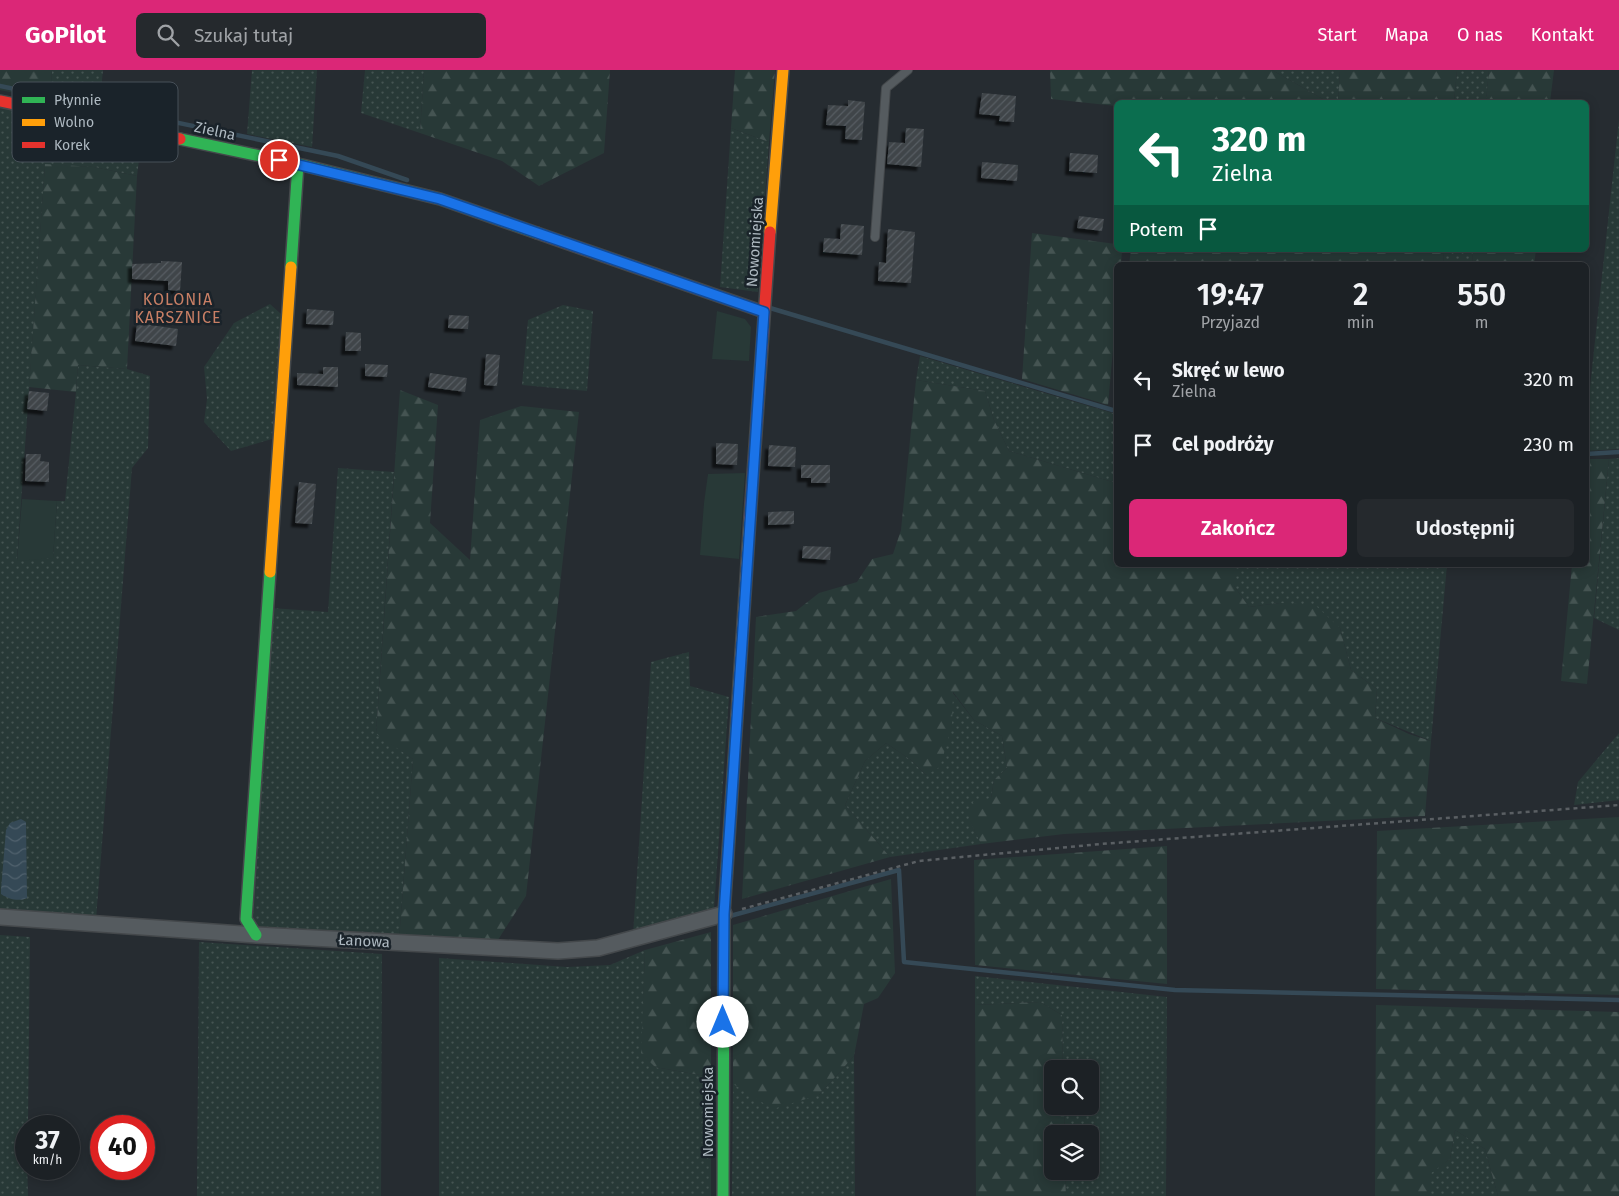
<!DOCTYPE html>
<html lang="pl">
<head>
<meta charset="utf-8">
<style>
	body { margin:0; font-family:"Fira Sans",sans-serif; background:#25292d; color:#f1f3f6; height:100vh; display:flex; flex-direction:column; font-size:19px; white-space:nowrap }
	* { box-sizing:border-box; margin:0 }
	p { font-size:16px; color:#a0a3a7 }
	.icon { flex:none; width:28px; height:28px; fill:none; stroke:currentColor; stroke-width:2; stroke-linecap:round; stroke-linejoin:round }
	.map { position:relative; flex:1; overflow:hidden }
	.panel { position:absolute; left:1114px; top:192px; width:475px; height:305px; display:flex; flex-direction:column; background:#1c2125; border-radius:8px; box-shadow:0 2px 12px #0003,0 0 0 1px #3a3e42 }
	.panel>* { flex:none }
	.guide { position:absolute; left:1114px; top:30px; width:475px; height:152px; border-radius:8px; box-shadow:0 2px 12px #0003,0 0 0 1px #3a3e42; background:#0b6e4f; color:#fff; overflow:hidden }
	.controls { position:absolute; left:1044px; top:990px; display:grid; gap:10px }
	.controls a { display:grid; place-items:center; width:55px; height:55px; border-radius:8px; background:#1c2125; box-shadow:0 2px 12px #0003,0 0 0 1px #3a3e42; font-size:25px }
	.speed { position:absolute; left:15px; top:1045px; display:flex; gap:10px; font-size:25px; font-weight:700; text-align:center }
	.speed>* { display:grid; place-content:center; width:65px; height:65px; border-radius:50%; background:#1c2125; box-shadow:0 2px 12px #0003,0 0 0 1px #3a3e42; line-height:1 }
	.speed small { font-size:12px; font-weight:400 }
	.speed .limit { border:8px solid #d22; background:#fff; color:#111 }
	.pin { position:absolute; display:grid; place-items:center; width:42px; height:42px; color:#fff; margin:-21px; border:2px solid #fff; border-radius:50%; box-shadow:0 1px 5px #0007 }
	.me { position:absolute; width:55px; margin:-28px; rotate:0deg; stroke-linejoin:round; filter:drop-shadow(0 0 4px #0008) }
	.turn { display:flex; align-items:center; gap:18px; height:105px; padding:0 15px; font-size:22px }
	.turn .icon { width:65px; height:65px; stroke-width:2.5 }
	.turn b { display:block; font-size:35px; line-height:42px }
	.then { display:flex; align-items:center; height:48px; padding:0 15px; background:#0003; gap:10px; font-size:19px }
	.eta { display:flex; justify-content:space-evenly; align-items:center; height:85px; text-align:center }
	.eta b { font-size:30px; font-weight:600; line-height:35px }
	.cta { display:flex; gap:10px; margin-top:auto; padding:10px 15px }
	.cta a { flex:1; height:58px; border-radius:8px; background:#db2777; color:#fff; font-size:20px; font-weight:600; line-height:58px; text-align:center }
	.cta a+a { background:#25292d; color:#f1f3f6 }
	ul { padding:0; list-style:none }
	li { display:flex; align-items:center; gap:15px; height:65px; padding:0 15px }
	li div { flex:1 }
	li b { display:block; font-size:19px }
	li em { font-style:normal }
	header { display:flex; align-items:center; gap:30px; box-sizing:border-box; height:70px; padding:0 25px; background:#db2777; color:#fff }
	header strong { font-size:24px }
	nav { display:flex; gap:28px; margin-inline-start:auto; font-size:18px }
	.search { width:350px; height:45px; background:#25292d; display:flex; align-items:center; gap:12px; box-sizing:border-box; padding:0 18px; border-radius:8px; color:#a0a3a7; font-size:19px }
	.map>svg:first-child { display:block }
	.grass { fill:url(#grass-dots) }
	.forest { fill:url(#forest-firs) }
	.garden { fill:#283937 }
	.water { fill:url(#water-waves) }
	.lines { fill:none; stroke-linecap:round; stroke-linejoin:round }
	.stream { stroke:#354956; stroke-width:4.5 }
	.building { fill:url(#building-hatch); filter:url(#shadow) }
	.lane-casing { stroke:#44484b; stroke-width:10 }
	.street-casing { stroke:#44484b; stroke-width:18 }
	.fast-casing { stroke:#44484b; stroke-width:14 }
	.slow-casing { stroke:#44484b; stroke-width:14 }
	.jam-casing { stroke:#44484b; stroke-width:14 }
	.path { stroke:#5a5f63; stroke-width:2.5; stroke-dasharray:4 4; stroke-linecap:butt }
	.lane { stroke:#555b5f; stroke-width:8 }
	.street { stroke:#555b5f; stroke-width:15 }
	.fast { stroke:#30b455; stroke-width:11 }
	.slow { stroke:#ff9f0a; stroke-width:11 }
	.jam { stroke:#e5322d; stroke-width:11 }
	.route-casing { stroke:#114b97; stroke-width:12 }
	.route { stroke:#1a73e8; stroke-width:9 }
	.labels { text-anchor:middle; stroke-width:5; stroke-linejoin:round; paint-order:stroke }
	.street-label { font-size:15px; fill:#afbac2; stroke:#1a232a }
	.neighbourhood-label { font-size:16px; letter-spacing:1px; fill:#c87f65; stroke:#1a232a }
	.key { fill:#1a232a; stroke:#475058; stroke-width:1 }
	.key-label { font-size:14px; fill:#afbac2 }
</style>
</head>
<body>
<header>
<strong>GoPilot</strong>
<div class="search"><svg class="icon" aria-label="search" viewBox="0 0 24 24"><circle cx="10" cy="10" r="6"/><path d="M15 15l6 6"/></svg>Szukaj tutaj</div>
<nav><a>Start</a><a>Mapa</a><a>O nas</a><a>Kontakt</a></nav>
</header>
<div class="map">
<svg width="1619" height="1126" viewBox="0 0 1619 1126">
	<defs>
		<pattern id="grass-dots" width="8" height="8" patternUnits="userSpaceOnUse" patternTransform="scale(1.25)"><rect width="8" height="8" fill="#283937"/><path d="M2 2h.1M6 6h.1" fill="none" stroke="#455452" stroke-width="1.8" stroke-linecap="round"/></pattern>
		<pattern id="forest-firs" width="22" height="20" patternUnits="userSpaceOnUse" patternTransform="scale(1.25)"><rect width="22" height="20" fill="#283937"/><path d="M5 1l3.5 6h-7zM16 11l3.5 6h-7z" fill="#455452"/></pattern>
		<pattern id="water-waves" width="16" height="10" patternUnits="userSpaceOnUse" patternTransform="scale(1.25)"><rect width="16" height="10" fill="#354956"/><path d="M0 5q4-4 8 0t8 0" fill="none" stroke="#50616d"/></pattern>
		<pattern id="building-hatch" width="6" height="6" patternUnits="userSpaceOnUse" patternTransform="scale(1.25)"><rect width="6" height="6" fill="#3f4549"/><path d="M-1 1l2-2M0 6l6-6M5 7l2-2" fill="none" stroke="#585e62"/></pattern>
		<filter id="shadow"><feDropShadow dx="-4" dy="4" stdDeviation="1" flood-color="#0009"/></filter>
	</defs>
	<rect width="100%" height="100%" fill="#262c31"/>
	<g class="grass">
		<polygon points="52,0 103,0 99,40 50,30"/>
		<polygon points="252,0 317,0 312,77 247,64"/>
		<polygon points="365,0 424,0 420,63 361,43"/>
		<polygon points="1272,0 1340,0 1338,32 1328,32"/>
		<polygon points="1457,0 1489,0 1486,32 1454,32"/>
		<polygon points="0,36 142,66 137,106 94,97 45,95 17,490 53,487 57,431 65,431 76,322 78,295 127,299 150,306 148,378 132,398 96,849 0,843"/>
		<polygon points="1619,49 1619,379 1586,381 1586,354"/>
		<polygon points="731,58 769,72 758,222 720,217"/>
		<polygon points="1444,180 1473,180 1472,195 1443,195"/>
		<polygon points="270,234 281,244 272,369 231,381 204,352 207,329 204,297 234,253"/>
		<polygon points="563,235 593,241 587,321 522,315 528,250"/>
		<polygon points="920,286 1116,344 1116,413 1009,381 994,350 985,321 916,310"/>
		<polygon points="1619,388 1619,560 1594,548 1609,389"/>
		<polygon points="338,398 394,402 376,663 413,689 399,870 259,861 253,851 271,538 328,542"/>
		<polygon points="1234,495 1447,495 1431,671 1375,648 1377,619 1351,600 1340,558 1280,533 1249,537 1234,516"/>
		<polygon points="689,582 690,616 729,627 714,839 633,865 651,592"/>
		<polygon points="952,622 974,650 1002,666 1007,698 994,710 991,728 969,748 981,774 890,787 845,735 865,691 886,673 911,690 926,705 952,655"/>
		<polygon points="1619,663 1619,730 1574,735 1578,712"/>
		<polygon points="0,865 30,867 28,1056 26,1056 28,1126 0,1126"/>
		<polygon points="199,872 382,884 381,1126 197,1126"/>
		<polygon points="645,880 642,983 655,997 711,1007 711,1126 439,1126 439,888 567,897 610,895"/>
		<polygon points="975,906 1167,927 1166,1126 1066,1126 1065,1101 1090,1101 1090,1064 1065,1064 1064,1036 1090,1036 1090,999 1063,999 1062,945 1040,932 975,935"/>
		<polygon points="854,986 855,1126 732,1126 733,1014 819,1025"/>
		<polygon points="1455,1060 1485,1079 1498,1126 1430,1126 1430,1103 1450,1089"/>
	</g>
	<g class="forest">
		<polygon points="0,0 52,0 50,30 0,20"/>
		<polygon points="424,0 610,0 604,83 539,116 502,91 420,63"/>
		<polygon points="735,0 775,0 769,72 731,58"/>
		<polygon points="1050,0 1272,0 1328,32 1116,32 1116,36 1051,29"/>
		<polygon points="1340,0 1457,0 1454,32 1338,32"/>
		<polygon points="1489,0 1554,0 1550,32 1486,32"/>
		<polygon points="45,94 94,97 137,106 127,299 78,295 76,322 29,317"/>
		<polygon points="1032,163 1116,174 1116,180 1122,180 1121,195 1116,195 1116,247 1108,335 1022,309"/>
		<polygon points="1131,180 1444,180 1443,195 1129,195"/>
		<polygon points="1473,180 1536,180 1534,195 1472,195"/>
		<polygon points="916,310 985,321 994,350 1009,381 1116,413 1116,495 1234,495 1234,516 1249,537 1280,533 1315,535 1340,558 1351,600 1377,619 1375,648 1409,664 1431,671 1425,746 1064,764 981,774 969,749 973,732 991,728 994,710 1007,698 1002,666 974,650 953,622 952,655 940,697 926,705 911,690 886,673 865,691 845,735 890,787 742,829 756,547 796,541 819,523 857,512 872,489 893,484 901,460"/>
		<polygon points="400,320 438,335 430,453 470,490 480,350 521,336 579,342 526,826 496,873 399,870 413,689 376,664"/>
		<polygon points="1586,389 1609,389 1587,614 1561,611 1572,495 1586,495"/>
		<polygon points="1619,747 1619,925 1376,919 1377,761"/>
		<polygon points="1167,776 1167,914 975,895 974,790"/>
		<polygon points="891,809 895,903 878,928 864,934 854,986 819,1025 773,1039 733,1014 733,855"/>
		<polygon points="711,862 711,1007 655,997 641,983 645,880"/>
		<polygon points="1040,932 1062,945 1063,999 1052,999 1052,1036 1064,1036 1065,1064 1052,1064 1052,1101 1065,1101 1066,1126 976,1126 975,935"/>
		<polygon points="1376,935 1619,942 1619,1126 1498,1126 1485,1079 1455,1060 1450,1089 1430,1104 1430,1126 1375,1126"/>
	</g>
	<g class="garden">
		<polygon points="717,241 745,249 751,257 749,291 712,289"/>
		<polygon points="745,403 739,489 700,485 704,433 708,404"/>
		<polygon points="22,429 57,431 53,488 17,491"/>
	</g>
	<path class="water" d="M21,749l5,3 1,76c-8,4 -19,1 -26,-4v-4l5,-60 4,-7z"/>
	<g class="lines">
		<g class="stream">
			<polyline points="0,16 338,86 407,110"/>
			<polyline points="770,238 1116,341"/>
			<polyline points="1586,384 1619,382"/>
			<polyline points="730,846 899,800 904,892 1175,920 1619,930"/>
		</g>
	</g>
	<g class="building">
		<polygon points="982,23 1016,26 1014,52 999,51 1000,46 979,44"/>
		<polygon points="848,30 865,32 862,70 845,69 846,56 826,55 828,35 848,36"/>
		<polygon points="906,58 924,59 921,97 887,94 889,72 905,73"/>
		<polygon points="1070,83 1098,85 1097,103 1069,101"/>
		<polygon points="982,92 1018,95 1017,111 981,108"/>
		<polygon points="1079,146 1104,149 1102,161 1077,158"/>
		<polygon points="841,154 864,156 862,185 823,182 824,168 840,169"/>
		<polygon points="888,159 915,162 911,213 878,211 879,192 886,193"/>
		<polygon points="161,191 182,192 180,221 168,220 168,211 132,209 132,194 161,193"/>
		<polygon points="307,239 334,241 333,255 306,254"/>
		<polygon points="449,245 469,246 468,259 448,258"/>
		<polygon points="137,253 178,259 176,276 135,271"/>
		<polygon points="346,262 361,263 361,281 345,281"/>
		<polygon points="486,284 500,285 497,316 484,315"/>
		<polygon points="365,294 388,295 387,307 365,306"/>
		<polygon points="323,297 338,297 338,317 297,315 297,303 323,304"/>
		<polygon points="430,303 467,308 465,322 428,317"/>
		<polygon points="29,321 49,323 47,341 27,339"/>
		<polygon points="716,373 738,374 737,395 716,394"/>
		<polygon points="769,375 796,377 795,397 768,396"/>
		<polygon points="26,384 41,384 40,391 49,392 49,412 25,411"/>
		<polygon points="801,395 830,395 830,413 811,413 811,408 801,408"/>
		<polygon points="299,412 316,414 312,454 295,453"/>
		<polygon points="794,441 794,454 768,455 768,442"/>
		<polygon points="803,476 831,477 830,490 802,488"/>
	</g>
	<g class="lines">
		<defs>
			<polyline id="lane" points="875,167 886,18 908,0"/>
			<polyline id="street" points="0,847 256,865 558,881 598,878 724,844"/>
			<g id="fast">
				<polyline points="180,69 298,94 440,129 537,163"/>
				<polyline points="291,197 298,94"/>
				<polyline points="256,865 246,849 270,502"/>
				<polyline points="723,1126 724,844 737,646"/>
			</g>
			<g id="slow">
				<polyline points="770,162 783,0"/>
				<polyline points="270,502 291,197"/>
				<polyline points="737,646 750,448"/>
			</g>
			<g id="jam">
				<polyline points="0,31 180,69"/>
				<polyline points="537,163 764,242"/>
				<polyline points="750,448 770,162"/>
			</g>
		</defs>
		<use href="#lane" class="lane-casing"/>
		<use href="#street" class="street-casing"/>
		<use href="#fast" class="fast-casing"/>
		<use href="#slow" class="slow-casing"/>
		<use href="#jam" class="jam-casing"/>
		<polyline class="path" points="742,839 919,791 1101,774 1619,735"/>
		<use href="#lane" class="lane"/>
		<use href="#street" class="street"/>
		<use href="#fast" class="fast"/>
		<use href="#slow" class="slow"/>
		<use href="#jam" class="jam"/>
	</g>
	<g class="lines">
		<defs>
			<polyline id="route" points="279,90 440,129 764,242 724,844 723,952"/>
		</defs>
		<use href="#route" class="route-casing"/>
		<use href="#route" class="route"/>
	</g>
	<g class="labels">
		<g class="street-label">
			<text transform="translate(215 61) rotate(12)" y="5">Zielna</text>
			<text transform="translate(755 172) rotate(-86)" y="5">Nowomiejska</text>
			<text transform="translate(364 871) rotate(3)" y="5">Łanowa</text>
			<text transform="translate(708 1042) rotate(-90)" y="5">Nowomiejska</text>
		</g>
		<g class="neighbourhood-label">
			<text x="178" y="235">KOLONIA<tspan x="178" dy="18">KARSZNICE</tspan></text>
		</g>
	</g>
	<rect x="12" y="12" width="166" height="80" rx="8" class="key"/>
	<rect x="22" y="27" width="23" height="6" fill="#30b455"/>
	<rect x="22" y="49" width="23" height="7" fill="#ff9f0a"/>
	<rect x="22" y="72" width="23" height="6" fill="#e5322d"/>
	<g class="key-label">
		<text x="54" y="35">Płynnie</text>
		<text x="54" y="57">Wolno</text>
		<text x="54" y="80">Korek</text>
	</g>
</svg>
<div class="controls">
<a><svg class="icon" aria-label="search" viewBox="0 0 24 24"><circle cx="10" cy="10" r="6"/><path d="M15 15l6 6"/></svg></a>
<a><svg class="icon" aria-label="layers" viewBox="0 0 24 24"><path d="M12 4l9 5-9 5-9-5zM3 14l9 5 9-5"/></svg></a>
</div>
<div class="speed"><div>37<small>km/h</small></div><div class="limit">40</div></div>
<div class="pin" style="left:279px;top:90px;background:#d93025"><svg class="icon" aria-label="arrive" viewBox="0 0 24 24"><path d="M6 21V4h12l-3 4 3 4H6"/></svg></div>
<svg class="me" style="left:723px;top:952px" viewBox="-20 -20 40 40"><circle r="19" fill="#fff"/><path d="M0-13L10 11 0 6-10 11z" fill="#1a73e8"/></svg>
<div class="guide">
<div class="turn"><svg class="icon" aria-label="left" viewBox="0 0 24 24"><path d="M17 20v-9H6M10 6l-5 5 5 5"/></svg><div><b>320 m</b>Zielna</div></div>
<div class="then">Potem<svg class="icon" aria-label="arrive" viewBox="0 0 24 24"><path d="M6 21V4h12l-3 4 3 4H6"/></svg></div>
</div>
<section class="panel">
<div class="eta">
<div><b>19:47</b><p>Przyjazd</p></div>
<div><b>2</b><p>min</p></div>
<div><b>550</b><p>m</p></div>
</div>
<ul>
<li><svg class="icon" aria-label="left" viewBox="0 0 24 24"><path d="M17 20v-9H6M10 6l-5 5 5 5"/></svg><div><b>Skręć w lewo</b><p>Zielna</p></div><em>320 m</em></li>
<li><svg class="icon" aria-label="arrive" viewBox="0 0 24 24"><path d="M6 21V4h12l-3 4 3 4H6"/></svg><div><b>Cel podróży</b></div><em>230 m</em></li>
</ul>
<div class="cta"><a>Zakończ</a><a>Udostępnij</a></div>
</section>
</div>
</body>
</html>
